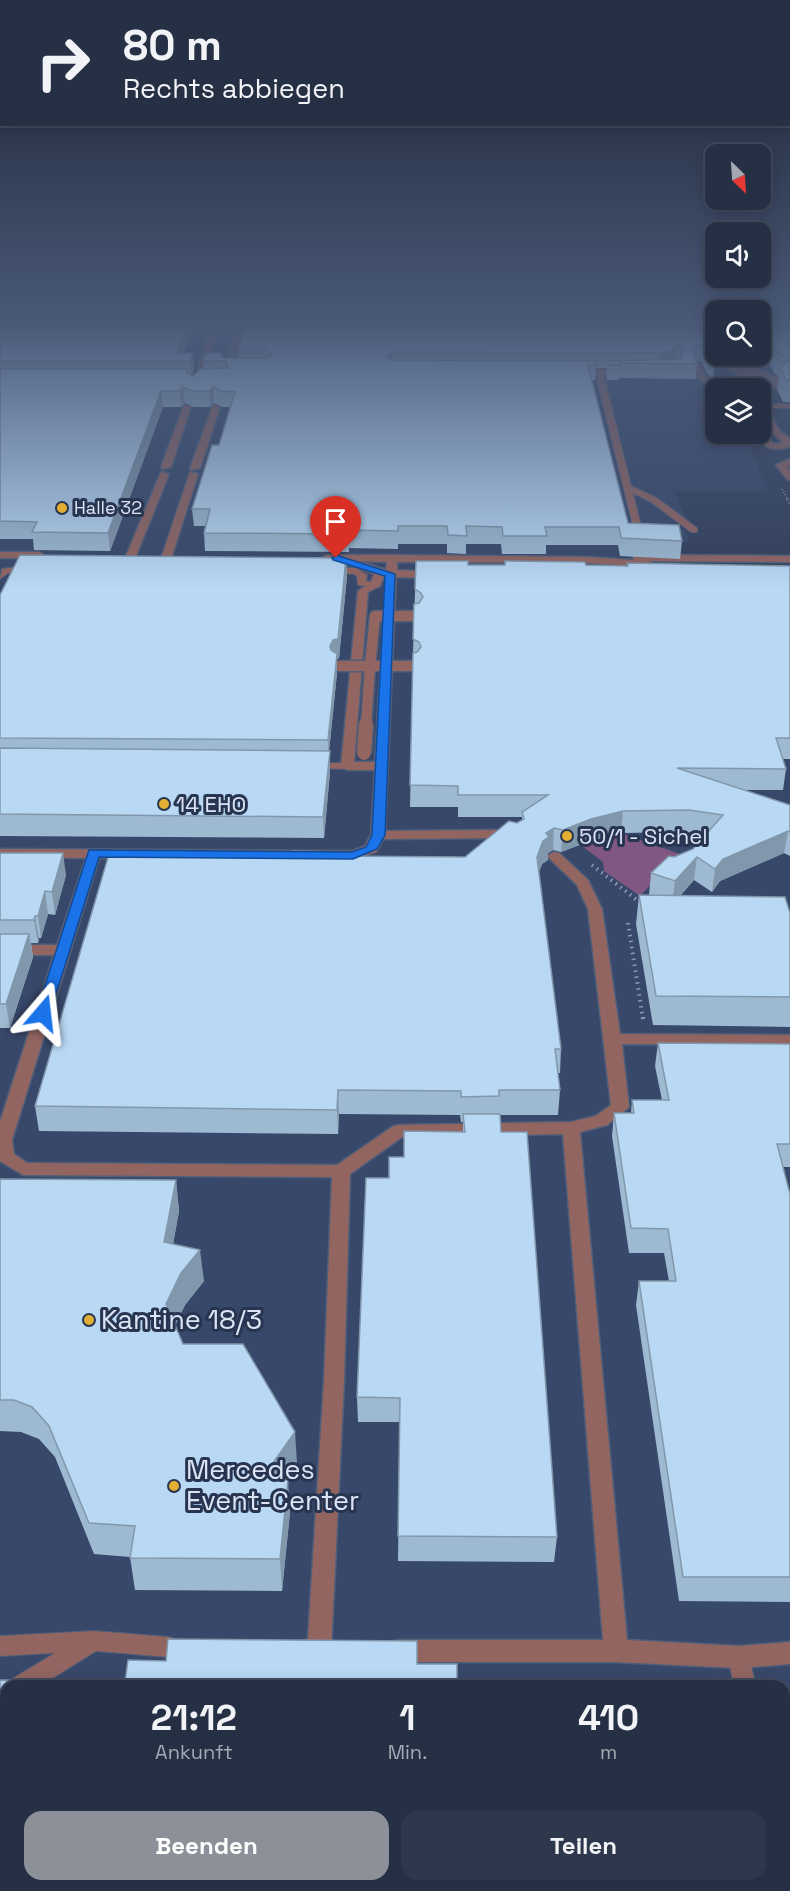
<!DOCTYPE html>
<html lang="de">
<head>
<meta charset="utf-8">
<style>
	body { margin:0; font-family:"Space Grotesk",sans-serif; background:#2e384c; color:#f1f3f6; height:100vh; display:flex; flex-direction:column; font-size:22px; white-space:nowrap }
	* { box-sizing:border-box; margin:0 }
	p { font-size:20px; color:#a4a9b3 }
	.icon { flex:none; width:33px; height:33px; fill:none; stroke:currentColor; stroke-width:2; stroke-linecap:round; stroke-linejoin:round }
	.map { position:relative; flex:1; overflow:hidden }
	.side { position:absolute; left:0px; top:1680px; width:790px; height:212px; display:flex; flex-direction:column; background:#263045; border-radius:18px 18px 0 0; box-shadow:0 3px 15px #0003,0 0 0 2px #424b5e }
	.side>* { flex:none }
	.banner { position:absolute; left:0px; top:0px; width:790px; height:126px; box-shadow:0 3px 15px #0003,0 0 0 2px #424b5e; background:#263045; color:#f1f3f6; overflow:hidden }
	.needle { width:39px; rotate:155deg }
	.tools { position:absolute; left:705px; top:144px; display:grid; gap:12px }
	.tools a { display:grid; place-items:center; width:66px; height:66px; border-radius:12px; background:#263045; box-shadow:0 3px 15px #0003,0 0 0 2px #424b5e; font-size:30px }
	.pin { position:absolute; display:grid; place-items:center; width:51px; height:51px; color:#fff; margin:-62px -26px; border-radius:50% 50% 50% 0; rotate:-45deg; box-shadow:0 0 6px #0007 }
	.pin .icon { rotate:45deg }
	.me { position:absolute; width:66px; margin:-33px; rotate:17deg; stroke-linejoin:round; filter:drop-shadow(0 0 4px #0008) }
	.turn { display:flex; align-items:center; gap:21px; height:126px; padding:0 24px; font-size:27px }
	.turn .icon { width:78px; height:78px; stroke-width:2.5 }
	.turn b { display:block; font-size:42px; line-height:51px }
	.eta { display:flex; justify-content:space-evenly; align-items:center; height:102px; text-align:center }
	.eta b { font-size:36px; font-weight:600; line-height:42px }
	.primary-button { display:flex; gap:12px; margin-top:auto; padding:12px 24px }
	.primary-button a { flex:1; height:69px; border-radius:18px; background:#8c9099; color:#fff; font-size:24px; font-weight:600; line-height:69px; text-align:center }
	.primary-button a+a { background:#2e384c; color:#f1f3f6 }
	.map>svg:first-child { display:block }
	.built { fill:#38486a }
	.green { fill:#7f5781 }
	.lines { fill:none; stroke-linecap:round; stroke-linejoin:round }
	.lane-casing { stroke:#505e78; stroke-width:2 }
	.street-casing { stroke:#505e78; stroke-width:3 }
	.path-far4 { stroke:#8d99af; stroke-width:2; stroke-dasharray:1 2; stroke-linecap:butt }
	.path-far3 { stroke:#8d99af; stroke-width:3; stroke-dasharray:1 3; stroke-linecap:butt }
	.path-far2 { stroke:#8d99af; stroke-width:4; stroke-dasharray:1.5 4.5; stroke-linecap:butt }
	.path-far1 { stroke:#8d99af; stroke-width:4.5; stroke-dasharray:1.5 5; stroke-linecap:butt }
	.path { stroke:#8d99af; stroke-width:6; stroke-dasharray:2 7; stroke-linecap:butt }
	.lane { fill:#926561; fill-rule:evenodd }
	.street { fill:#926561; fill-rule:evenodd }
	.street-bridge-far1-casing { stroke:#505e78; stroke-width:13; stroke-linecap:butt }
	.street-bridge-casing { stroke:#505e78; stroke-width:17; stroke-linecap:butt }
	.street-bridge-far1 { stroke:#926561; stroke-width:10 }
	.street-bridge { stroke:#926561; stroke-width:14 }
	.wall { fill:#9ebad2 }
	.shaded-wall { fill:#8197ab }
	.building { fill:#b8d8f4; stroke:#8197ab; stroke-width:1.5 }
	.route { fill:#1a73e8; stroke:#114b97; stroke-width:1.5 }
	.poi-dot { fill:#e2af34; stroke:#283550; stroke-width:2 }
	.labels { text-anchor:middle; stroke-width:6; stroke-linejoin:round; paint-order:stroke }
	.far-poi-label { font-size:18px; fill:#dbe4f5; stroke:#283550; text-anchor:start }
	.poi-label { font-size:22px; fill:#dbe4f5; stroke:#283550; text-anchor:start }
	.near-poi-label { font-size:27px; fill:#dbe4f5; stroke:#283550; text-anchor:start }
</style>
</head>
<body>
<div class="map">
<svg width="790" height="1891" viewBox="0 0 790 1891">
	<rect width="100%" height="100%" fill="#32405c"/>
	<polygon class="built" points="0,325 715,325 716,356 760,356 761,325 784,388 769,397 769,404 782,431 762,431 761,428 760,388 734,388 723,385 715,387 717,388 716,434 744,434 768,491 673,491 689,522 679,524 686,531 689,542 681,542 682,552 679,554 655,554 661,567 790,574 790,1695 785,1695 784,1686 420,1686 420,1682 82,1678 70,1686 6,1686 0,1708"/>
	<polygon class="green" points="626,835 680,854 640,896 604,871 603,862 582,846"/>
	<g class="lines">
		<defs>
			<g id="lane">
				<polygon points="599,370 603,372 631,486 657,498 697,528 697,532 691,532 651,502 633,493 642,530 638,533 634,530 595,372"/>
				<polygon points="776,404 790,404 790,408 773,408 773,404"/>
				<polygon points="31,565 34,566 34,570 8,573 0,579 2,569"/>
				<polygon points="329,568 356,568 367,575 366,581 381,584 376,587 358,585 357,576 354,574 326,573 326,569"/>
				<polygon points="313,763 347,763 353,766 347,769 309,768 307,766"/>
				<polygon points="94,1631 169,1637 177,1640 180,1647 177,1654 169,1657 96,1651 40,1686 9,1686 12,1679 55,1653 0,1656 0,1636"/>
				<polygon points="739,1647 747,1650 756,1686 734,1686 728,1657 731,1650"/>
				<polygon points="790,1844 790,1868 784,1869 784,1845"/>
				<polygon points="784,1877 790,1886 790,1891 767,1891 766,1886 784,1886"/>
			</g>
			<g id="street">
				<polygon points="212,325 220,325 209,355 206,357 208,359 198,387 191,389"/>
				<polygon points="238,325 246,325 236,355 232,357 228,355"/>
				<polygon points="707,325 715,325 716,336 713,336"/>
				<path d="M723,356h6l5,9 16,7 -6,-3 -9,-13h8l7,9 35,16c-13,14 -35,10 -51,2l-1,-6 6,-3 -11,-6zM747,376l19,1 9,5c-11,6 -23,3 -34,-2z"/>
				<polygon points="694,363 700,363 705,376 727,388 718,388 698,379"/>
				<polygon points="576,370 627,370 631,372 627,374 573,374 572,372"/>
				<path d="M760,401l4,2 15,27 11,9v7c-16,7 -27,2 -36,-12l7,-2 13,12 9,-1c-13,-12 -23,-24 -23,-42z"/>
				<polygon points="184,405 191,407 171,467 163,469 161,467"/>
				<polygon points="213,405 220,407 200,468 192,470 190,468"/>
				<polygon points="790,459 790,465 787,466 790,471 790,480 787,479 776,465"/>
				<polygon points="161,472 169,474 136,556 127,558 126,556"/>
				<polygon points="190,472 198,474 172,556 163,558 162,556"/>
				<polygon points="0,552 39,552 44,555 39,558 0,558"/>
				<path d="M392,555l195,2 46,3v-4l4,-1 153,1v6l-141,-1 4,3 -5,3 -61,-4 -190,-1v8l39,2 5,3 -5,3 -40,-1 -11,254 110,-1 23,5 2,3 -7,4 -18,-4 -112,1 -7,13 -23,7 -254,-1 -87,282 2,14 13,9 310,2 55,-38 6,-2 173,-3 25,-6 15,-11 -23,-196 -11,-24 -30,-29 7,-4 5,1 29,27 14,29 18,125 170,1v10l-168,-1 7,63 -22,18 -27,7 47,508 112,6 51,-4v22l-51,4 -123,-6h-219l-8,-3 -4,-8 4,-8 8,-3h206l-40,-506 -161,3 -52,37 -6,207 -13,269 -4,8 -8,3 -18,-3 -4,-8 4,-8 7,-3 16,-258 8,-204 -309,-2 -23,-14v-39l54,-167h-54v-10h57l29,-87 -86,-1v-8l352,2 13,-5 6,-11 4,-65h-28l-6,-4 17,-175 13,-9 3,-8 -27,-10 -1,-3h-19l-5,-3 5,-3zM359,561l28,1 -1,8zM384,576h2l-11,186h-21l14,-170 12,-6z"/>
			</g>
		</defs>
		<use href="#lane" class="lane-casing"/>
		<use href="#street" class="street-casing"/>
		<g class="path-far4">
			<polyline points="711,403 716,405"/>
			<polyline points="782,489 788,500"/>
		</g>
		<polyline class="path-far3" points="787,499 790,504"/>
		<g class="path-far2">
			<polyline points="592,865 637,900"/>
			<polyline points="628,923 643,1019"/>
		</g>
		<polyline class="path-far1" points="643,1017 644,1023"/>
		<g class="path">
			<polyline points="712,1678 713,1686"/>
			<polyline points="743,1886 744,1891"/>
		</g>
		<use href="#lane" class="lane"/>
		<use href="#street" class="street"/>
		<defs>
			<g id="street-bridge-far1">
				<polyline points="338,666 370,666 375,616 415,616"/>
				<polyline points="366,726 370,666 413,666"/>
			</g>
			<polyline id="street-bridge" points="364,753 366,724"/>
		</defs>
		<use href="#street-bridge-far1" class="street-bridge-far1-casing"/>
		<use href="#street-bridge" class="street-bridge-casing"/>
		<use href="#street-bridge-far1" class="street-bridge-far1"/>
		<use href="#street-bridge" class="street-bridge"/>
	</g>
	<g class="wall">
		<polygon points="0,325 195,325 184,353 193,353 194,368 192,375 193,376 204,369 203,361 223,358 238,358 238,350 697,325 715,363 713,378 707,374 701,361 696,361 697,364 696,379 619,378 619,380 607,380 606,376 607,368 596,368 595,380 591,380 628,523 682,541 680,559 620,556 618,545 546,545 546,554 502,554 501,544 466,544 466,554 447,553 447,544 398,544 398,549 349,548 349,552 205,551 204,533 206,526 194,526 192,509 219,445 230,407 222,407 214,403 210,407 193,407 185,403 181,407 163,407 110,551 34,550 33,539 0,539"/>
		<polygon points="760,325 790,325 790,402 783,402 777,389 779,376 775,374 760,348"/>
		<polygon points="346,558 347,576 339,658 337,659 337,673 329,751 330,772 324,838 0,836 0,595"/>
		<polygon points="416,561 468,565 627,566 627,563 790,566 790,759 783,759 786,769 783,790 745,790 790,805 790,856 784,853 720,881 712,892 694,880 680,896 790,913 790,1027 653,1025 636,924 639,895 649,895 651,873 674,857 693,849 706,835 686,832 621,833 590,841 561,852 553,850 548,853 548,860 542,864 539,872 561,1049 560,1073 558,1073 560,1090 558,1115 500,1115 501,1132 557,1537 554,1562 398,1561 400,1422 358,1422 357,1397 389,1178 404,1157 463,1132 463,1122 461,1122 460,1115 339,1114 338,1134 39,1131 35,1106 171,854 192,852 193,854 465,857 522,820 522,817 458,817 458,807 410,807 413,653"/>
		<polygon points="0,853 66,875 55,915 48,914 41,938 39,938 38,943 31,943 33,957 10,1028 0,1028"/>
		<polygon points="658,1043 790,1044 790,1167 783,1167 790,1194 790,1602 679,1601 636,1305 639,1281 669,1281 664,1253 629,1253 612,1136 614,1113 631,1113 632,1100 662,1100 655,1066"/>
		<polygon points="0,1179 176,1180 179,1211 173,1244 204,1281 185,1305 175,1325 183,1344 297,1463 286,1479 290,1512 282,1591 135,1590 130,1557 94,1554 55,1457 39,1439 21,1432 0,1431"/>
		<polygon points="417,1641 6,1886 667,1886 666,1891 0,1891 125,1682 166,1661"/>
	</g>
	<g class="shaded-wall">
		<polygon points="188,325 195,325 181,361 177,353"/>
		<polygon points="676,345 675,360 657,364 658,353"/>
		<polygon points="393,352 393,367 387,357"/>
		<polygon points="193,353 194,368 191,376 190,361"/>
		<polygon points="183,387 185,403 181,407 180,391"/>
		<polygon points="213,387 214,403 210,407 209,391"/>
		<polygon points="161,391 163,407 110,551 108,533"/>
		<polygon points="346,558 347,576 339,658 337,659 337,673 328,761 328,740 334,660 330,646"/>
		<polygon points="330,751 330,772 324,838 323,817"/>
		<polygon points="623,811 621,833 590,841 561,852 563,830 591,819"/>
		<polygon points="554,828 553,850 548,853 548,860 542,864 536,880 537,857 546,833"/>
		<polygon points="788,831 784,853 720,881 712,892 715,869 723,859"/>
		<polygon points="63,853 66,875 55,915 52,892"/>
		<polygon points="697,857 694,880 672,904 675,881"/>
		<polygon points="45,891 48,914 41,938 38,916"/>
		<polygon points="35,916 39,938 38,943 34,920"/>
		<polygon points="29,934 33,957 10,1028 6,1004"/>
		<polygon points="338,1090 339,1114 338,1134 337,1110"/>
		<polygon points="176,1180 179,1211 168,1273 164,1242"/>
		<polygon points="200,1250 204,1281 185,1305 170,1336 166,1304 181,1273"/>
		<polygon points="295,1432 297,1463 266,1509 263,1477"/>
		<polygon points="288,1480 290,1512 282,1591 280,1559"/>
	</g>
	<g class="building">
		<polygon points="0,325 188,325 177,353 193,353 190,361 0,361"/>
		<polygon points="246,325 697,325 715,363 708,359 703,346 696,346 693,349 697,364 619,363 620,365 609,365 607,361 681,359 684,348 676,345 672,351 658,353 393,352 387,357 393,360 595,361 596,365 588,365 628,523 679,525 682,541 621,538 619,527 545,527 547,536 503,536 502,527 466,526 467,536 448,535 447,526 398,526 398,531 349,530 348,534 204,533 210,509 192,509 212,445 219,445 235,392 221,391 213,387 209,391 192,391 183,387 180,391 161,391 108,533 32,532 37,522 0,521 0,369 188,369 187,373 193,376 200,369 228,368 226,361 203,361 206,353 221,353 223,358 266,358 272,355 266,350 238,350"/>
		<polygon points="762,325 790,325 790,380 786,380 780,368 790,359 778,353"/>
		<polygon points="20,555 346,558 338,639 333,640 330,646 331,650 337,654 328,740 0,738 0,595"/>
		<polygon points="416,561 468,561 468,565 505,565 505,561 585,562 586,565 628,566 627,563 790,566 790,738 776,738 786,769 677,768 790,805 790,832 788,831 723,859 715,869 697,857 675,881 651,873 669,856 674,857 693,849 723,815 689,810 623,811 591,819 563,830 554,828 546,833 549,837 543,841 537,857 561,1049 555,1049 560,1090 499,1090 499,1096 461,1097 461,1091 338,1090 337,1110 35,1106 109,854 171,854 171,852 192,852 192,854 293,855 293,851 333,852 333,856 465,857 509,821 517,823 524,819 522,812 548,795 458,795 458,786 410,785 413,653 417,652 421,647 419,642 413,639 414,604 419,603 423,597 421,593 415,589"/>
		<polygon points="0,748 330,751 323,817 0,814"/>
		<polygon points="0,853 63,853 52,892 45,891 38,916 35,916 34,920 0,920"/>
		<polygon points="639,895 785,897 790,913 790,997 656,996"/>
		<polygon points="0,934 29,934 6,1004 0,1004"/>
		<polygon points="658,1043 790,1044 790,1144 777,1144 790,1194 790,1577 683,1577 639,1281 676,1281 668,1229 631,1228 614,1113 634,1113 632,1100 669,1100"/>
		<polygon points="463,1114 500,1114 501,1132 527,1132 557,1537 398,1536 400,1398 357,1397 366,1178 389,1178 389,1157 404,1157 404,1131 465,1132"/>
		<polygon points="0,1179 176,1180 164,1242 200,1250 181,1273 166,1304 183,1344 243,1344 295,1432 263,1477 288,1480 280,1559 130,1558 135,1526 89,1523 49,1426 32,1407 14,1400 0,1400"/>
		<polygon points="168,1639 417,1641 417,1664 457,1664 457,1686 6,1686 6,1886 652,1886 535,1890 535,1891 0,1891 0,1680 125,1682 128,1660 166,1661"/>
	</g>
	<linearGradient id="sky" x2="0" y2="1"><stop stop-color="#1c2333"/><stop offset="0.55" stop-color="#495978"/><stop offset="1" stop-color="#495978" stop-opacity="0"/></linearGradient>
	<rect width="790" height="590" fill="url(#sky)"/>
	<polygon class="route" points="336,555 395,574 385,835 377,849 353,859 99,857 50,1013 43,1018 38,1016 36,1013 89,850 352,852 366,847 372,835 385,576 333,560 332,558"/>
	<g class="poi-dot">
		<circle cx="62" cy="508" r="6"/>
		<circle cx="164" cy="804" r="6"/>
		<circle cx="567" cy="836" r="6"/>
		<circle cx="89" cy="1320" r="6"/>
		<circle cx="174" cy="1486" r="6"/>
	</g>
	<g class="labels">
		<g class="far-poi-label">
			<text x="74" y="514">Halle 32</text>
		</g>
		<g class="poi-label">
			<text x="176" y="812">14 EHO</text>
			<text x="579" y="844">50/1 - Sichel</text>
		</g>
		<g class="near-poi-label">
			<text x="101" y="1329">Kantine 18/3</text>
			<text x="186" y="1479">Mercedes<tspan x="186" dy="31">Event-Center</tspan></text>
		</g>
	</g>
</svg>
<div class="tools">
<a><svg class="needle" viewBox="-14 -14 28 28"><path d="M0-13l5 13h-10z" fill="#e53935"/><path d="M0 13l5-13h-10z" fill="#a4a9b3"/></svg></a>
<a><svg class="icon" aria-label="sound" viewBox="0 0 24 24"><path d="M4 9h4l5-4v14l-5-4H4zM17 9q2 3 0 6"/></svg></a>
<a><svg class="icon" aria-label="search" viewBox="0 0 24 24"><circle cx="10" cy="10" r="6"/><path d="M15 15l6 6"/></svg></a>
<a><svg class="icon" aria-label="layers" viewBox="0 0 24 24"><path d="M12 4l9 5-9 5-9-5zM3 14l9 5 9-5"/></svg></a>
</div>
<div class="pin" style="left:336px;top:558px;background:#d93025"><svg class="icon" aria-label="arrive" viewBox="0 0 24 24"><path d="M6 21V4h12l-3 4 3 4H6"/></svg></div>
<svg class="me" style="left:43px;top:1013px" viewBox="-20 -20 40 40"><path d="M0-17L14 15 0 8-14 15z" fill="#1a73e8" stroke="#fff" stroke-width="4"/></svg>
<div class="banner">
<div class="turn"><svg class="icon" aria-label="right" viewBox="0 0 24 24"><path d="M7 20v-9h11M14 6l5 5-5 5"/></svg><div><b>80 m</b>Rechts abbiegen</div></div>
</div>
<section class="side">
<div class="eta">
<div><b>21:12</b><p>Ankunft</p></div>
<div><b>1</b><p>Min.</p></div>
<div><b>410</b><p>m</p></div>
</div>
<div class="primary-button"><a>Beenden</a><a>Teilen</a></div>
</section>
</div>
</body>
</html>
